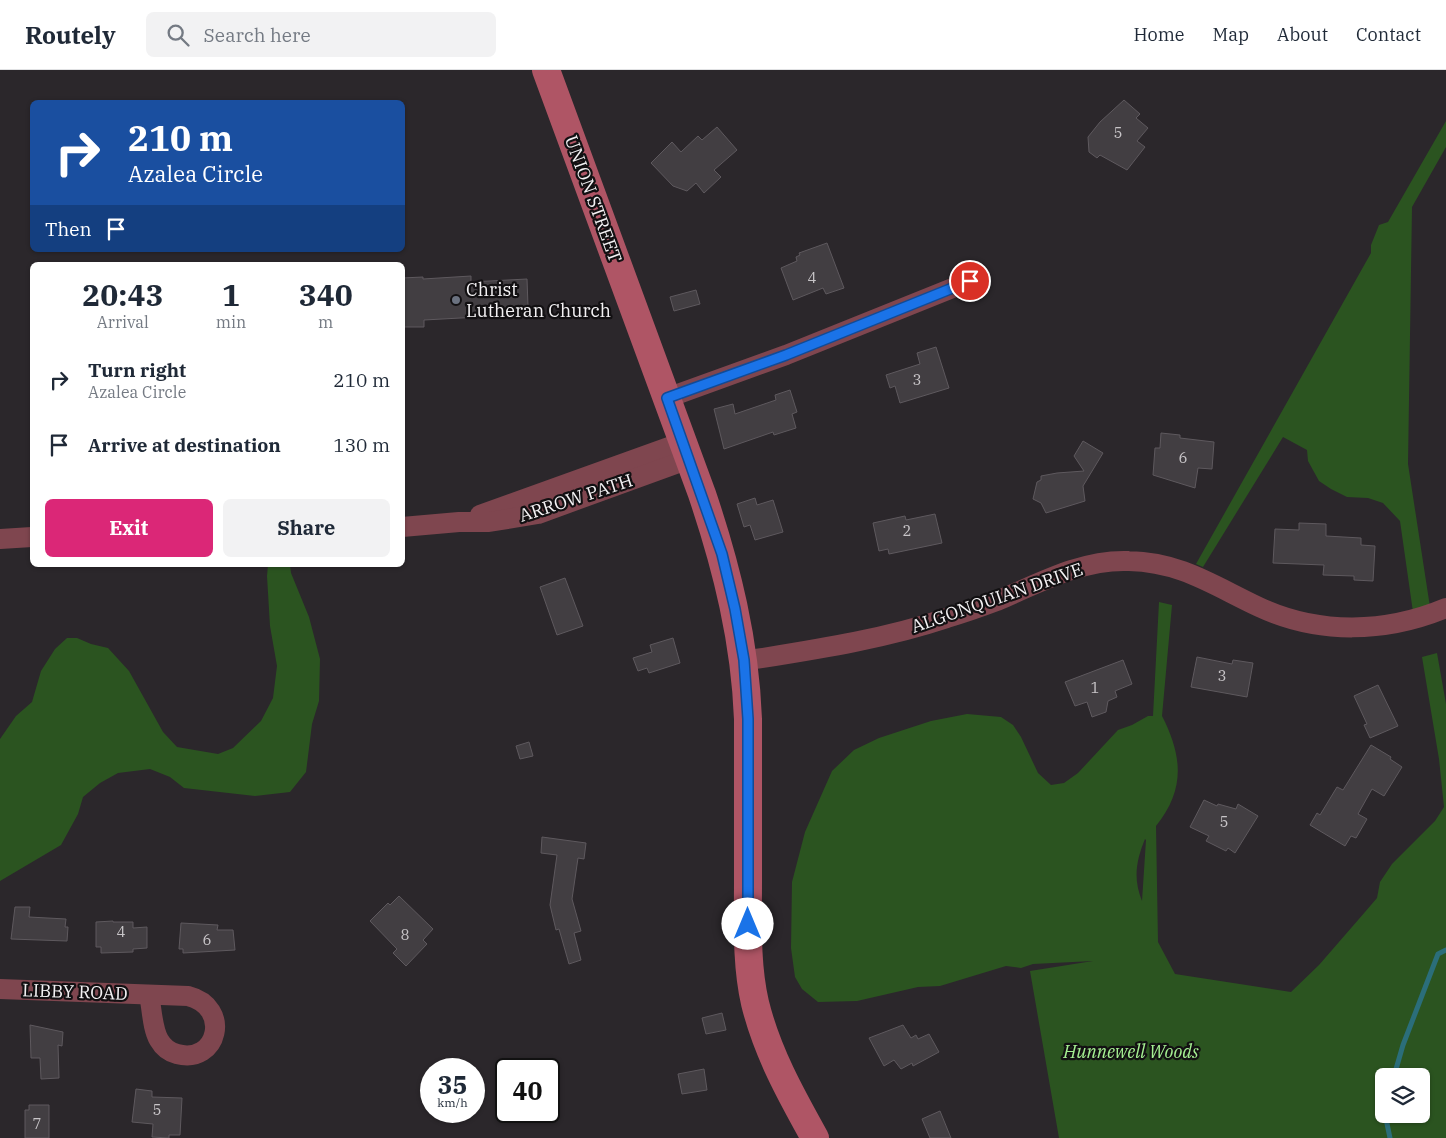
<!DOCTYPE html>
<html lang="en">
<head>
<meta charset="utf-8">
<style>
	body { margin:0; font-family:"IBM Plex Serif",serif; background:#f2f2f3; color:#1f2937; height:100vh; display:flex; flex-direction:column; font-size:19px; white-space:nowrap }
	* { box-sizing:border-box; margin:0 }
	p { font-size:16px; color:#747a83 }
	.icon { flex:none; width:28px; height:28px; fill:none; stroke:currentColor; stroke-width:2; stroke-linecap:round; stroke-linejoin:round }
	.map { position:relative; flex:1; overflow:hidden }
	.details { position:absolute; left:30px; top:192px; width:375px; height:305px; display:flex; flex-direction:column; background:#fff; border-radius:8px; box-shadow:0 1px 4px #0004 }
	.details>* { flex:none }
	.banner { position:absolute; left:30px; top:30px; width:375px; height:152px; border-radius:8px; box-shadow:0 1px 4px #0004; background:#1a4fa0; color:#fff; overflow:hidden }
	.tools { position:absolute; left:1375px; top:998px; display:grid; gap:10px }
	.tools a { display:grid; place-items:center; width:55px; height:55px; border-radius:8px; background:#fff; box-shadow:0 1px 4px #0004; font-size:25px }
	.speed { position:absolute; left:420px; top:988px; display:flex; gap:10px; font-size:25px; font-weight:700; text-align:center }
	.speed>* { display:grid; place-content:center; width:65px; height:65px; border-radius:50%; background:#fff; box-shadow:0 1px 4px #0004; line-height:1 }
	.speed small { font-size:12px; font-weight:400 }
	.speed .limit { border:2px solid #111; border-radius:8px; background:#fff; color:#111 }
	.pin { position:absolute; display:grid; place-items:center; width:42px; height:42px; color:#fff; margin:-21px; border:2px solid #fff; border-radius:50%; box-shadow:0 1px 5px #0007 }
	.me { position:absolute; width:55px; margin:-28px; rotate:0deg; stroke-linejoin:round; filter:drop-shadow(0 0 4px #0008) }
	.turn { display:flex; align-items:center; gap:18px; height:105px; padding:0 15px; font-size:22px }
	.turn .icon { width:65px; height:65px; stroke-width:2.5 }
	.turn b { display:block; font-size:35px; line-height:42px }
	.then { display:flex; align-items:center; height:48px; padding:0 15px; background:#0003; gap:10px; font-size:19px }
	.eta { display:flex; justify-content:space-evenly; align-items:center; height:85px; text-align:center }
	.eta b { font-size:30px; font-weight:700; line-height:35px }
	.primary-button { display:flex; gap:10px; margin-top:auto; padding:10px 15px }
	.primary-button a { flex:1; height:58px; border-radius:8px; background:#db2777; color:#fff; font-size:20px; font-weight:700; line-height:58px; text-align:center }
	.primary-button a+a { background:#f2f2f3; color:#1f2937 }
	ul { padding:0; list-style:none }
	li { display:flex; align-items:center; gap:15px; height:65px; padding:0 15px }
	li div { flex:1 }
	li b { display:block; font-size:19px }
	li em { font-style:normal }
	header { display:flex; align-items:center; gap:30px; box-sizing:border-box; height:70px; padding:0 25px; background:#fff; border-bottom:1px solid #e0e1e3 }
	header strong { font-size:24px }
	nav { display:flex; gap:28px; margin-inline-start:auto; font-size:18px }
	.search { width:350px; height:45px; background:#f2f2f3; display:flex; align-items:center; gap:12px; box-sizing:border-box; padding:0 18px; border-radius:8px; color:#747a83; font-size:19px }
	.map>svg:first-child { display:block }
	.green { fill:#2b5420; fill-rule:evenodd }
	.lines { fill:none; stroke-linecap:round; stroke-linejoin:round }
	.stream { stroke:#2b6e7a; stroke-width:5 }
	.building { fill:#423e42; stroke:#5e595e }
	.street { stroke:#7f464f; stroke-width:20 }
	.secondary { stroke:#af5565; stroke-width:28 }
	.route-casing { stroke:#114b97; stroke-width:12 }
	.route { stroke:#1a73e8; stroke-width:9 }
	.worship-dot { fill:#6b7280; stroke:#121012; stroke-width:2 }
	.labels { text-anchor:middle; stroke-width:4.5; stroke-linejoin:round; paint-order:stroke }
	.number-label { font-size:15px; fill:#c8c5c8 }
	.street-label { font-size:18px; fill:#f4f2f4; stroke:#121012 }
	.poi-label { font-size:18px; fill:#f4f2f4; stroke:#121012; text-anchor:start }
	.park-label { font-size:18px; font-style:italic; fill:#a5f092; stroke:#121012 }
</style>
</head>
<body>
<header>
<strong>Routely</strong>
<div class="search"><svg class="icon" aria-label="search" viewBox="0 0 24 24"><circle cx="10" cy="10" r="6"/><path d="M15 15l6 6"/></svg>Search here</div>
<nav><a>Home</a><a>Map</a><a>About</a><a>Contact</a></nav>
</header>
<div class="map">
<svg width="1446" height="1068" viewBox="0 0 1446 1068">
	<rect width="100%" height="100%" fill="#2b272b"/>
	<g class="green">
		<polygon points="1446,51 1446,77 1412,137 1408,394 1430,537 1413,542 1400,451 1383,433 1368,428 1347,427 1331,419 1319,411 1308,391 1307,380 1283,367 1203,497 1196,494 1371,183 1371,175 1379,155 1388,152"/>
		<polygon points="268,495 290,495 291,503 309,547 320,589 319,631 312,654 306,702 290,722 255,726 184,718 170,707 150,699 118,703 100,713 83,727 78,744 61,775 0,811 0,669 16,646 32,632 41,601 55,579 67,568 77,568 91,574 108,578 129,601 163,662 177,677 218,684 233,678 261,651 273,628 277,596 270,556 267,506"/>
		<path d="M1159,532l13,3 -10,111c21,41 23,74 -6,110l2,116 17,32 116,18 28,-27 46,-53 12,-14 3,-16 12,-18 43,-43 9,-14 -5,-48 -17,-102 15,-4 9,51v434h-387l-29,-167 63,-10 -60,3 -12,4 -15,-2 -66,20 -22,1 -61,14 -39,1 -16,-13 -7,-12 -4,-29 1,-66 13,-50 27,-61 22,-21 25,-12 52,-17 36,-7 34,3 12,8 8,12 17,36 13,12 13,-2 14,-10 40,-43 14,-5 16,-9h5zM1145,769l1,1 -4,61c-9,-22 -6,-40 3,-62zM1421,1006v38h-37v-38z"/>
	</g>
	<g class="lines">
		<g class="stream">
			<polyline points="1394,1006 1403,975 1438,884 1446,880"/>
			<polyline points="1385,1044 1390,1068"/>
		</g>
	</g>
	<g class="building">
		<polygon points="1124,30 1140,44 1136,48 1148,58 1137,71 1145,77 1127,100 1100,85 1097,88 1089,82 1088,67 1100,52"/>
		<polygon points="717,57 737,80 714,100 721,107 704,123 696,113 687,121 673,116 651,93 672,72 681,82 698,66 702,70"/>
		<polygon points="827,173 844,218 826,224 823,218 793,230 781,198 797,191 796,187 800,185 799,183"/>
		<polygon points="471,206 471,212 527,209 528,236 478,239 479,247 424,250 424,257 402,257 402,208 423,207 423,209"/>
		<polygon points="696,220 700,234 674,241 670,227"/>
		<polygon points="936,277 949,318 900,333 895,316 890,318 886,305 920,294 917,283"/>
		<polygon points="790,320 797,342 792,344 796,358 774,365 773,362 724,379 714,339 733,334 735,344 776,330 775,325"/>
		<polygon points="1161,363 1180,365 1180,368 1214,372 1212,399 1198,398 1195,418 1153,405 1155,378 1160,378"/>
		<polygon points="1083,371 1103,383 1083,416 1085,431 1046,443 1041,433 1033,429 1037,412 1041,410 1041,406 1057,403 1084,401 1074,386"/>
		<polygon points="755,428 757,435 773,430 783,462 755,470 750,455 744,457 737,434"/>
		<polygon points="935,444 942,473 889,484 888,479 879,481 873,453 905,446 906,450"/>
		<polygon points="1299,453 1326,454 1326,466 1361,468 1361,475 1375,476 1373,511 1354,510 1354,506 1323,505 1324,495 1273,493 1275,459 1299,460"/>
		<polygon points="565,508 583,556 557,565 540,517"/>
		<polygon points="673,568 680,593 649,603 647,598 638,601 633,588 652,582 650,575"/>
		<polygon points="1197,587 1232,594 1233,590 1253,593 1247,627 1191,617"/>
		<polygon points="1123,590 1132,614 1115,621 1117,627 1108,631 1106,642 1092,647 1087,632 1075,636 1065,612"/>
		<polygon points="1378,615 1398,656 1370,668 1364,655 1367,654 1354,626"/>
		<polygon points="529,672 533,686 520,689 516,676"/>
		<polygon points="1371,675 1391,687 1390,689 1402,697 1384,726 1372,719 1358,744 1367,749 1356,768 1351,766 1345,776 1310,755 1317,743 1320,745 1337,717 1343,720"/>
		<polygon points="1204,730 1217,736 1218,734 1236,739 1238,734 1258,746 1235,783 1228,778 1226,781 1206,771 1209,766 1190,757"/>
		<polygon points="542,767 586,773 584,789 578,788 572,829 581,861 574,863 581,890 569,894 559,859 556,860 550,835 557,785 541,783"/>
		<polygon points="399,826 433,859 423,870 427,874 406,896 393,883 397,879 370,851 388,833 390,835"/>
		<polygon points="15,837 30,837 29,847 66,849 65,857 68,857 67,871 11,869"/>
		<polygon points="113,851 113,852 133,852 133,858 147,857 147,878 133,879 133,882 101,883 101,877 96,877 96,852"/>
		<polygon points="181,853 218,855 217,860 233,860 235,880 183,883 183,879 179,879"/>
		<polygon points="722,943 726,960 706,964 702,948"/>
		<polygon points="30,955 63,962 62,976 58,975 59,1008 41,1009 40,988 31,988"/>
		<polygon points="903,955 911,968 916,965 918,969 929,964 939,982 913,996 912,993 901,999 894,990 884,996 869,968"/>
		<polygon points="704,999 707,1020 682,1024 678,1004"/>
		<polygon points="136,1019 152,1021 152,1027 182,1028 180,1065 169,1065 169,1068 152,1067 153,1054 132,1052"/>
		<polygon points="29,1035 49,1035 49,1068 25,1068 25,1040 29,1040"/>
		<polygon points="940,1041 951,1068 930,1068 922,1049"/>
	</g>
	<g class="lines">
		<g class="street">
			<polyline points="667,328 786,285 970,211"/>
			<polyline points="480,445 683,372"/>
			<polyline points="402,457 459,452 489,452 538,444 689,389"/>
			<polyline points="0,469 32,467"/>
			<path d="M744,591c68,-11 137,-21 203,-43 17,-5 34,-11 50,-17 42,-18 85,-42 132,-40 52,1 85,25 130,46 60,28 127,26 187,1"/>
			<path d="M0,919l188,7c44,11 30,69 -11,58 -8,-2 -14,-7 -18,-14 -7,-12 -7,-32 -10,-45"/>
		</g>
		<path class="secondary" d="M546,0l156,424c25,74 43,147 46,225 0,55 0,109 0,163 0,40 -2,82 7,121 12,49 36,92 60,135"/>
	</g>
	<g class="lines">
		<defs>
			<polyline id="route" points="748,854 748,649 744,590 735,539 722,484 667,328 786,285 970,211"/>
		</defs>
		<use href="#route" class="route-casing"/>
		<use href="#route" class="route"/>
	</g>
	<circle class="worship-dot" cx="456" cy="230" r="5"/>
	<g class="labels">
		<g class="number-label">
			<text x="1118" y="68">5</text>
			<text x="812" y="213">4</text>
			<text x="917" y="315">3</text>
			<text x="1183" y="393">6</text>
			<text x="907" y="466">2</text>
			<text x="1222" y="611">3</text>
			<text x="1095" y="623">1</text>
			<text x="1224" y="757">5</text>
			<text x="121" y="867">4</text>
			<text x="405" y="870">8</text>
			<text x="207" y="875">6</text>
			<text x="157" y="1045">5</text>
			<text x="37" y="1059">7</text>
		</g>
		<g class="street-label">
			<text transform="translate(593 129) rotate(70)" y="6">UNION STREET</text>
			<text transform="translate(576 428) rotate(-18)" y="6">ARROW PATH</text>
			<text transform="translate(997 528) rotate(-19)" y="6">ALGONQUIAN DRIVE</text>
			<text transform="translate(75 922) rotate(2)" y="6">LIBBY ROAD</text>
		</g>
		<g class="poi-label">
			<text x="466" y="226">Christ<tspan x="466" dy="21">Lutheran Church</tspan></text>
		</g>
		<g class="park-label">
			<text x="1131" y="988">Hunnewell Woods</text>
		</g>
	</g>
</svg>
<div class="tools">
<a><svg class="icon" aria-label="layers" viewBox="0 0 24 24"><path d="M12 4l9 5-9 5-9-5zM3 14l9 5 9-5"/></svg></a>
</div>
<div class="speed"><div>35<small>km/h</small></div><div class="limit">40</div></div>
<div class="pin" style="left:970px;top:211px;background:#d93025"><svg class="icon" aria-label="arrive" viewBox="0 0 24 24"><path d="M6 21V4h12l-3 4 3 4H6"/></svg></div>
<svg class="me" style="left:748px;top:854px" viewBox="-20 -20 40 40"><circle r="19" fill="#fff"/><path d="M0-13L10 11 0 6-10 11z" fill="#1a73e8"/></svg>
<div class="banner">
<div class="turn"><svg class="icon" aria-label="right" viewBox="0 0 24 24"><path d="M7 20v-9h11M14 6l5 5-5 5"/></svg><div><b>210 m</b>Azalea Circle</div></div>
<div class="then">Then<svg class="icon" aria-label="arrive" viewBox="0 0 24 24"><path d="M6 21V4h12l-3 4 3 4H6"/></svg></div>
</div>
<section class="details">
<div class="eta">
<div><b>20:43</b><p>Arrival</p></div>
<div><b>1</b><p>min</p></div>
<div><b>340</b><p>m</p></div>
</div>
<ul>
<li><svg class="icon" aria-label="right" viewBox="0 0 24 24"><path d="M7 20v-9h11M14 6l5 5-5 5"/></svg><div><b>Turn right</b><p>Azalea Circle</p></div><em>210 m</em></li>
<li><svg class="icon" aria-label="arrive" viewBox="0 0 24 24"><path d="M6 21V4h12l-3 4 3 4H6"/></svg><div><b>Arrive at destination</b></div><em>130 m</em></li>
</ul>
<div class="primary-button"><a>Exit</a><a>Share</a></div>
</section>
</div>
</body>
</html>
